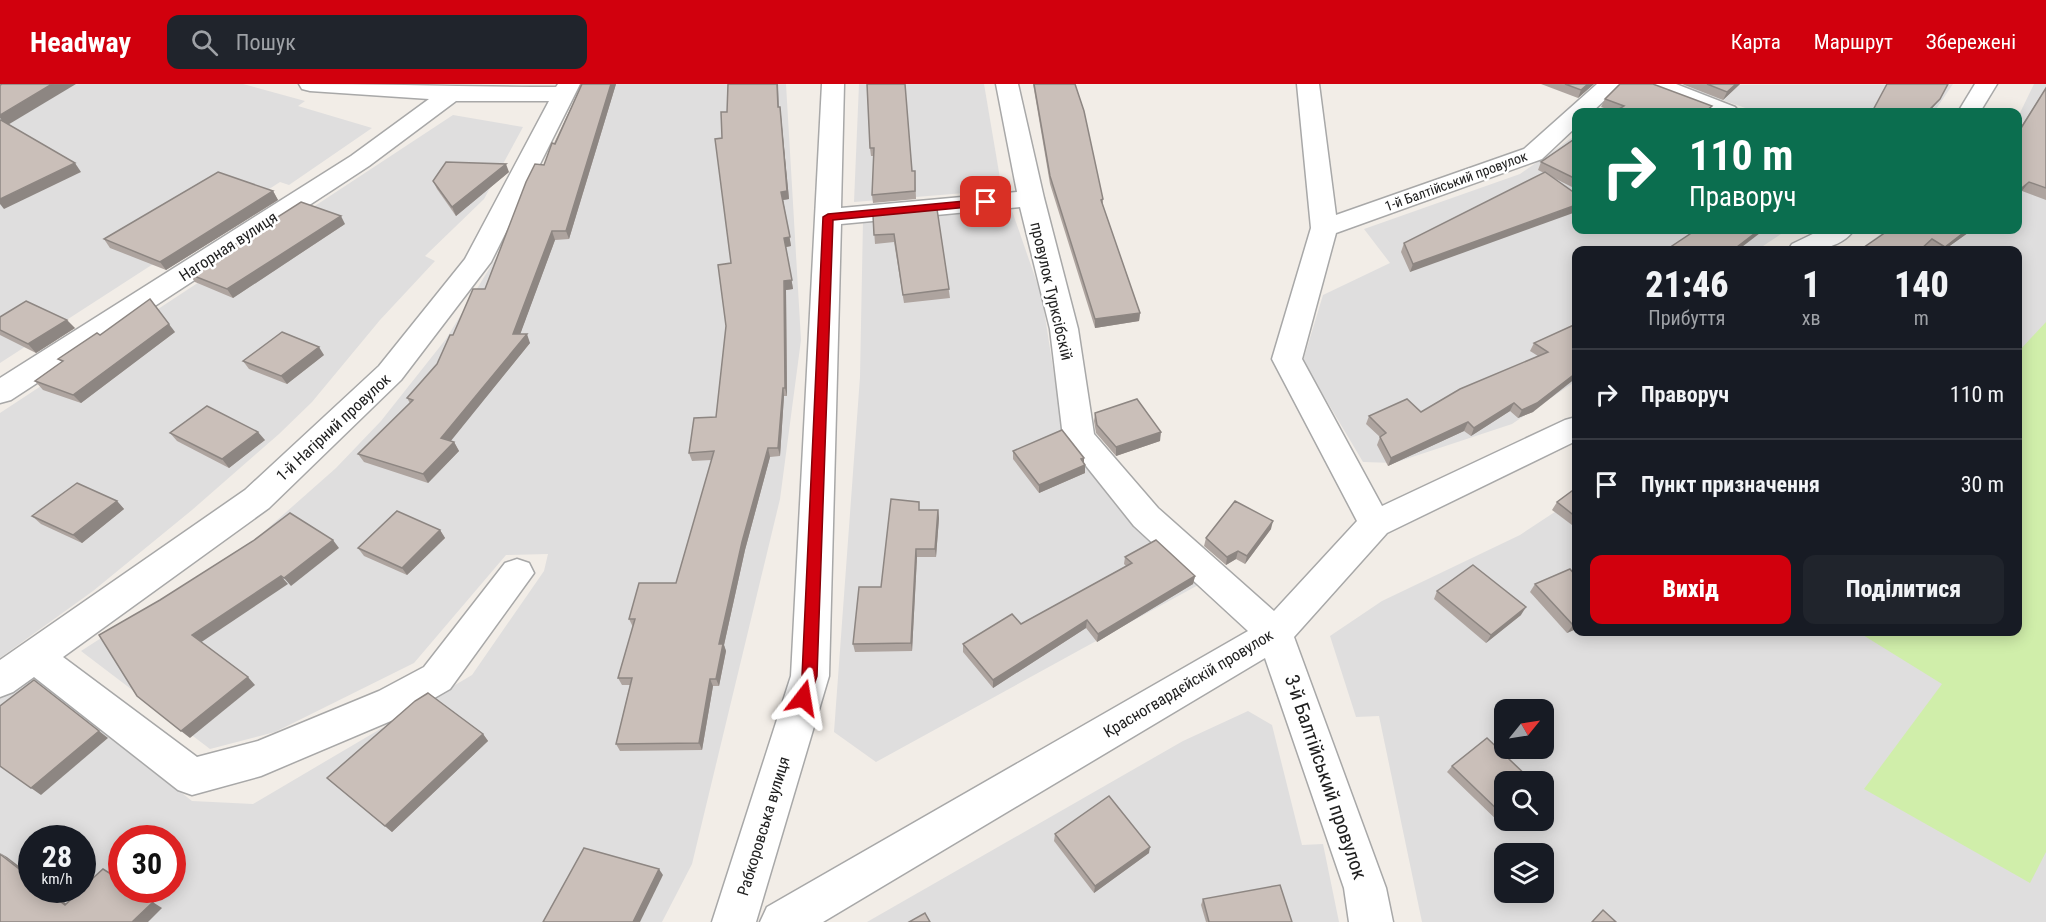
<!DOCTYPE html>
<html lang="uk">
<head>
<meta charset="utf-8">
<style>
	body { margin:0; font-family:"Roboto Condensed",sans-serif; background:#20242c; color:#f1f3f6; height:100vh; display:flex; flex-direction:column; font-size:22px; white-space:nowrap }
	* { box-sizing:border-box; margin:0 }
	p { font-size:20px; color:#9ea1a6 }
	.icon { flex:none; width:33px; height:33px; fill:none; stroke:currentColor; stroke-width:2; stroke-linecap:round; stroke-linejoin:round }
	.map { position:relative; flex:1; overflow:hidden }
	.details { position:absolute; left:1572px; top:162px; width:450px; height:390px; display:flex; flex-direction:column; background:#171b24; border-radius:12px; box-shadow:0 3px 15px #0003 }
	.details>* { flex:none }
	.guide { position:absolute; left:1572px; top:24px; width:450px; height:126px; border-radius:12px; box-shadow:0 3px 15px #0003; background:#0b6e4f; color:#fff; overflow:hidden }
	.needle { width:39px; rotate:60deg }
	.buttons { position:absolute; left:1494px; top:615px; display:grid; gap:12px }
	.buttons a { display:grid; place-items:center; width:60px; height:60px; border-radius:12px; background:#171b24; box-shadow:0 3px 15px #0003; font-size:30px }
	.speed { position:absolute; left:18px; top:741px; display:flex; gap:12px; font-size:30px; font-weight:700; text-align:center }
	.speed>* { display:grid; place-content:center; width:78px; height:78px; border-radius:50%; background:#171b24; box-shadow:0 3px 15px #0003; line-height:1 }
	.speed small { font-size:15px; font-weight:400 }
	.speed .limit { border:9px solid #d22; background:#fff; color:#111 }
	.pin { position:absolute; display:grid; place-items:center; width:51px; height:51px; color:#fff; margin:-26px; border-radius:12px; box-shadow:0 3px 9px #0006 }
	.me { position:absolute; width:66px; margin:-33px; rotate:14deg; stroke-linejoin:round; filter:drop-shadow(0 0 4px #0008) }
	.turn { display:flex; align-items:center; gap:21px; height:126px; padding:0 18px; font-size:27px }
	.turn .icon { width:78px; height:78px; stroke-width:2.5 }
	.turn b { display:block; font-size:42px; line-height:51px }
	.eta { display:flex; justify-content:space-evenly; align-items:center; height:102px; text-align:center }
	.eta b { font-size:36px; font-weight:800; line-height:42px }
	.primary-button { display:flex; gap:12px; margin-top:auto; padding:12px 18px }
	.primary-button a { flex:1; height:69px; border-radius:12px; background:#d1000d; color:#fff; font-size:24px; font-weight:800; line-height:69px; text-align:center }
	.primary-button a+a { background:#20242c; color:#f1f3f6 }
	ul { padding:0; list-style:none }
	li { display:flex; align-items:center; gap:18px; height:90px; padding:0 18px; border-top:2px solid #363941 }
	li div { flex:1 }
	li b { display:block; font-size:22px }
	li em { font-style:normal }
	header { display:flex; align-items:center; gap:36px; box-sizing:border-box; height:84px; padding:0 30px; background:#d1000d; color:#fff }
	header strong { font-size:28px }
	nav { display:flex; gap:33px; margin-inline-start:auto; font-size:21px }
	.search { width:420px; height:54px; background:#20242c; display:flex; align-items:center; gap:15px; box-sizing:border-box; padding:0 21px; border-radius:12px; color:#9ea1a6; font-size:22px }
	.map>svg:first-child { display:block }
	.residential { fill:#dfdede; fill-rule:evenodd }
	.grass { fill:#d0eeaa }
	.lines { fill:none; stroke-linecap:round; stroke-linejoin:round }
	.minor-casing { stroke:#a8a8a8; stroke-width:3 }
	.minor { fill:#fff; fill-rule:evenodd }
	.wall { fill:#aea49f }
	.shaded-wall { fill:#8d8682 }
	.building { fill:#cabfb9; stroke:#8d8682; stroke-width:1.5 }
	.route { fill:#d1000d; stroke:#880008; stroke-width:1.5 }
	.labels { text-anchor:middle; stroke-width:5; stroke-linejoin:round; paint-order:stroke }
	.far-street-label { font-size:14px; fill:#212121; stroke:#fff }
	.street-label { font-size:16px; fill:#212121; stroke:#fff }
	.near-street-label { font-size:20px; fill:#212121; stroke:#fff }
</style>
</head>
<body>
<header>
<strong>Headway</strong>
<div class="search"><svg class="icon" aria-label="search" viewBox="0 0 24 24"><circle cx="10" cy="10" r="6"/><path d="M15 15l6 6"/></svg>Пошук</div>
<nav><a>Карта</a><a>Маршрут</a><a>Збережені</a></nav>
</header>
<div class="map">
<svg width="2046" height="838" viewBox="0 0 2046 838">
	<rect width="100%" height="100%" fill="#f2ede7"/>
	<g class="residential">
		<polygon points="32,0 243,0 305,17 298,22 372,44 289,101 280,98 0,279 0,19"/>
		<path d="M590,0h196l15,256 -21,159 -88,365 -30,58h-662v-226l37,-18 155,123 61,3 219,-129 72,-104 4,-17 -42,1 -92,108 -139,69 -65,17 -129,-98 177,-114 78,-69 45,-47 65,-82 80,-130zM32,754h50v52h-50zM122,754h50v52h-50z"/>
		<polygon points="859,0 984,0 1002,106 854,118"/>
		<polygon points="1953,0 1934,28 1757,28 1679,1"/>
		<path d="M2034,0h12v838h-624l-43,-206 -23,1 -26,-81 52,-35 138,-66 56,-37v134h442v-382h-159l27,-20h132v-113zM1504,626h40v38h-40zM1504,698h40v38h-40zM1504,770h40v38h-40z"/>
		<polygon points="453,31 523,43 484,115 425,172 435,177 380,236 312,318 279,350 192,426 93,507 0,574 0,329"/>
		<polygon points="1576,51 1576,146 1787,146 1757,166 1576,166 1576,297 1512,340 1394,379 1363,378 1303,277 1323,211 1390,179 1364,145 1520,90"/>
		<polygon points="1011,124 1042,213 1063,349 1200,500 876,678 834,648 860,293 863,137"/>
		<polygon points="1248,627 1272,641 1302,761 1323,760 1339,838 867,838 1183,657"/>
	</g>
	<polygon class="grass" points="2046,238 2046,768 2030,799 1864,705 1942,600 1858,548 2018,548 2018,268"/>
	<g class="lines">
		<defs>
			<g id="minor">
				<path d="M299,0c86,0 171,3 257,3l2,-3h22l-89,178 -90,118 -132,128 -206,149 134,100 61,-16 121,-50 45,-24 81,-104 12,-4 12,4 5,10 -84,116 -45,26 -144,61 -69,19 -14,-5 -144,-113 -21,15 -13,5v-37l245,-170 134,-124 86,-107 84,-158h-93l-87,65 -358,234 -11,3v-25l351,-222 78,-57 -119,-8 -8,-2z"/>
				<polygon points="822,0 844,0 841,124 1017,108 996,0 1018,0 1044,114 1078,245 1094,350 1158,424 1274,527 1357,437 1272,275 1311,144 1297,0 1319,0 1336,131 1524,65 1597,0 1622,0 1592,28 1576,28 1576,43 1542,75 1336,149 1302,275 1382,422 1565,336 1576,333 1576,357 1387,449 1294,553 1386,804 1393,838 1349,838 1344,804 1265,574 823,838 760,838 767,823 1248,547 1134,442 1063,353 1050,245 1020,123 841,140 829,592 756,838 712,838 791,592"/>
				<polygon points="1645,0 1676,0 1735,23 1739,28 1708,28 1648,5"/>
				<polygon points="1975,0 1997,0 1980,28 1958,28"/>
				<path d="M1821,146h33c-14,20 -45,22 -66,20l4,-6z"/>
			</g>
		</defs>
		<use href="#minor" class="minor-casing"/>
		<use href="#minor" class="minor"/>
	</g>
	<g class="wall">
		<polygon points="582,0 616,0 569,155 555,156 520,250 530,259 450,357 454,358 459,367 428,399 364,378 358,370 410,319 407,314 437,280 453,251 485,205"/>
		<polygon points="867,0 912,87 915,87 916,115 873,119 872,111 874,72 871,72 870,64"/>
		<polygon points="1033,0 1075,0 1103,115 1103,122 1140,229 1139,237 1095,244 1050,100"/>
		<polygon points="1541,0 1594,0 1578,14"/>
		<polygon points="1653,0 1615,28 1601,23 1605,15"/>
		<polygon points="1682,0 1740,0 1723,16"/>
		<polygon points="2046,4 2046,116 2022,107 2018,110 2018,47"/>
		<polygon points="779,23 781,31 789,115 783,116 791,162 786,163 793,205 786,206 787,312 784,312 780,372 770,373 745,466 724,561 726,567 719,602 713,602 702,666 620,667 616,660 630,601 622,601 618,594 633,543 629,535 676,499 712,376 692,377 689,369 716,333 726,242 731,179 722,54 727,28"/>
		<polygon points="1576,54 1576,105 1552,93 1410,188 1401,168 1404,159 1544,89 1538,86 1541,78"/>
		<polygon points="509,88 456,132 437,105 433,97"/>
		<polygon points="273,107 278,116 166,186 110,164 104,155"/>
		<polygon points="937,125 950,214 904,219 894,158 875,160 873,131"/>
		<polygon points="345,140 233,214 195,198 189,190"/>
		<polygon points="1889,146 1972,146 1944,166 1929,166"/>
		<polygon points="0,233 75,244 36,269 0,251"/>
		<polygon points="1576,240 1533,328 1518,334 1510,327 1471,352 1464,347 1388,382 1377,361 1380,353 1366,340 1369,332 1421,328 1538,272 1530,267 1534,259"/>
		<polygon points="175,248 81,319 43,306 35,297 62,278 58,275 100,251"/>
		<polygon points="324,271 287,300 249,285 243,277"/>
		<polygon points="1095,329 1160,357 1116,372 1096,349 1094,337"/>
		<polygon points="170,349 265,356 229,384 177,357"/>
		<polygon points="1013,367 1084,374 1084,379 1085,381 1085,389 1039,409 1013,375"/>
		<polygon points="1576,404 1576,444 1552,426 1557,418"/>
		<polygon points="117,417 124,425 82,459 41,440 32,432"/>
		<polygon points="920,426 938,426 939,434 936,473 917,473 912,567 855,568 853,560"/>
		<polygon points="1271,445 1245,480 1236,475 1226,481 1204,462 1206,454"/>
		<polygon points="440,446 445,454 407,491 364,472 358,464"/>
		<polygon points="1125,473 1195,492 1193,500 1097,558 1086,544 993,604 963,568 963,560 1021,540 1126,482 1124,480"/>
		<polygon points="1576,492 1576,545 1567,549 1530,508 1535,500"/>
		<polygon points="1437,507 1521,531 1486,559 1434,515"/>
		<polygon points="483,650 488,657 392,748 327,694"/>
		<polygon points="1452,682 1504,698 1504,736 1510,736 1503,742 1447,688"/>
		<polygon points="1055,750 1149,769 1094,809 1054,757"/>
		<polygon points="1203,815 1292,838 1206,838 1201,821"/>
	</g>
	<g class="shaded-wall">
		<polygon points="52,0 76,0 6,42 0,34 0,31"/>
		<polygon points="611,0 616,0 569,155 566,147"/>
		<polygon points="777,0 778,0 779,31 778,23"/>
		<polygon points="1588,0 1594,0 1578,14 1581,6"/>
		<polygon points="1736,0 1740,0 1723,16 1727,8"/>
		<polygon points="1940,15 1929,28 1927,28"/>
		<polygon points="780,23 789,115 783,116 791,162 786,163 793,205 786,206 787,312 785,304 784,154 781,108"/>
		<polygon points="75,79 81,88 4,125 0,120 0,115"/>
		<polygon points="506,80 509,88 456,132 452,123"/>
		<polygon points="2029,98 2022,107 2018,110 2018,107"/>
		<polygon points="273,107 278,116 166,186 160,178"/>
		<polygon points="1576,121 1576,128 1410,188 1413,180"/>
		<polygon points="341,132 345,140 233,214 227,205"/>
		<polygon points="1759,146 1764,146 1738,166 1733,166"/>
		<polygon points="1967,146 1972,146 1944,166 1942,166 1945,163"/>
		<polygon points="552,147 555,156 517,259 513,250"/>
		<polygon points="150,215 175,248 81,319 73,311"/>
		<polygon points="1140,229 1139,237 1095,244 1095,235"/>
		<polygon points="67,236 75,244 36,269 28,260"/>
		<polygon points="527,250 530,259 446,363 441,354"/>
		<polygon points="319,263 324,271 287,300 281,292"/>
		<polygon points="1576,289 1576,294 1533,328 1518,334 1522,326"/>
		<polygon points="783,304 784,312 780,372 778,364"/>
		<polygon points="1514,319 1510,327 1471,352 1474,344"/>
		<polygon points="1468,338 1464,347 1388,382 1391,374"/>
		<polygon points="258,348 265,356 229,384 222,375"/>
		<polygon points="1161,348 1160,357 1116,372 1116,363"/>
		<polygon points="454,358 459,367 428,399 423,390"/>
		<polygon points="768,364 770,373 745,466 724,561 726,567 719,602 716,595 719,560 742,458"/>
		<polygon points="1084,374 1084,381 1085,381 1085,389 1039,409 1039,401 1081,375"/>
		<polygon points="117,417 124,425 82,459 73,451"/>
		<polygon points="938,426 939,434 936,473 935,465"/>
		<polygon points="1273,437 1271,445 1245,480 1247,472"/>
		<polygon points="440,446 445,454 407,491 402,484"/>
		<polygon points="333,456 339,464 291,502 284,494"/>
		<polygon points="916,465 917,473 912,567 911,559"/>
		<polygon points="1238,467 1236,475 1226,481 1227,473"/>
		<polygon points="281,492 288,500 200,559 192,551"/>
		<polygon points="1195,492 1193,500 1097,558 1098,550"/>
		<polygon points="1526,523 1521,531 1486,559 1491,551"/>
		<polygon points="1087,536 1086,544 993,604 993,596"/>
		<polygon points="1576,539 1576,545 1567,549 1573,541"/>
		<polygon points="248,593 255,601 190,654 181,647"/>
		<polygon points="710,595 713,602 702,666 699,659"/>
		<polygon points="34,596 108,654 41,711 31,704"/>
		<polygon points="483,650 488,657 392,748 385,742"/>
		<polygon points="1150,763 1149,769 1094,809 1095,802"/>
		<polygon points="0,769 7,773 32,792 32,795"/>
		<polygon points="659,785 663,791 640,838 633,838"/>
		<polygon points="45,806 48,806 76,827 65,821"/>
		<polygon points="134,806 162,824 148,838 132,838"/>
	</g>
	<g class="building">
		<polygon points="2,0 52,0 0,31 0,1"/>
		<polygon points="582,0 611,0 566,147 552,147 513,250 527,250 441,354 454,358 423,390 358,370 413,316 407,314 437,280 450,251 453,251 473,205 485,205 526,98 535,80 544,81 552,59 555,60"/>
		<polygon points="728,0 777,0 778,23 780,23 787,107 781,108 790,153 784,154 792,196 784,197 785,304 783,304 778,364 768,364 742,458 719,560 723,560 716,595 710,595 699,659 616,660 632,594 618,594 635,535 629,535 639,499 676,499 714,367 689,369 694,334 716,333 726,242 718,181 731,179 715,55 722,54 721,28 727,28"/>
		<polygon points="867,0 905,0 912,87 915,87 915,107 872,111 874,64 870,64"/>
		<polygon points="1034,0 1075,0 1084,27 1103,115 1101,116 1140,229 1095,235 1050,92"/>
		<polygon points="1565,0 1588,0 1581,6"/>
		<polygon points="1620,0 1653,0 1712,22 1705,28 1614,28 1624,22 1605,15"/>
		<polygon points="1707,0 1736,0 1727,8"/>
		<polygon points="1887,0 1948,0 1940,15 1927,28 1872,28"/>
		<polygon points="2046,4 2046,104 2029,98 2018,107 2018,52 2020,50 2018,49"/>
		<polygon points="0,36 1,36 75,79 0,115"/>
		<polygon points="1576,54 1576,95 1541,78"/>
		<polygon points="446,78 506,80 452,123 433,97"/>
		<polygon points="218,88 273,107 160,178 104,155"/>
		<polygon points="1545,88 1576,110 1576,121 1413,180 1404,159"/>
		<polygon points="301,118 341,132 227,205 189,190"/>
		<polygon points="937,125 949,205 903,211 894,150 874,151 873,131"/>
		<polygon points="1696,146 1759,146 1733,166 1666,166"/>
		<polygon points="1889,146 1967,146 1945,163 1932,155 1920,166 1860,166"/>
		<polygon points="150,215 169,240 73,311 35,297 63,277 58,275 97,249 100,251"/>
		<polygon points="26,217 67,236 28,260 0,246 0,233"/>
		<polygon points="1576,240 1576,289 1537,319 1522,326 1514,319 1474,344 1468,338 1391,374 1380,353 1386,349 1369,332 1407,315 1421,328 1460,305 1548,268 1534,259"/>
		<polygon points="282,248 319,263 281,292 243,277"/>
		<polygon points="1137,315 1161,348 1116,363 1097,341 1095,329"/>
		<polygon points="207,322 258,348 222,375 170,349"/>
		<polygon points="1062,346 1084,374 1081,375 1085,381 1039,401 1013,367"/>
		<polygon points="77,399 117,417 73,451 32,432"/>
		<polygon points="1576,404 1576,433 1557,418"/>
		<polygon points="891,415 919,418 919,426 938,426 935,465 916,465 911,559 853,560 859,503 881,503"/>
		<polygon points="1235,417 1273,437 1247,472 1238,467 1227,473 1206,454"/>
		<polygon points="397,427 440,446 402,484 358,464"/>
		<polygon points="290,429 333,456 284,494 281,492 192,551 248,593 181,647 137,612 99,551 160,516 253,457"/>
		<polygon points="1156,456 1195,492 1098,550 1087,536 993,596 963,560 1012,530 1021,540 1132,479 1125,473"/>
		<polygon points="1473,481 1526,523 1491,551 1437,507"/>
		<polygon points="1570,485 1576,492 1576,539 1573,541 1535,500"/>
		<polygon points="34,596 99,647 31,704 0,682 0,622"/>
		<polygon points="428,609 483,650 385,742 327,694 415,617"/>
		<polygon points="1487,654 1533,698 1504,698 1504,732 1452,682"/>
		<polygon points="1109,712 1150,763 1095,802 1055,750"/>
		<polygon points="584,764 659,785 633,838 543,838"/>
		<polygon points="0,770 32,795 32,806 45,806 65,821 81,806 82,806 82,804 103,785 122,797 122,806 134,806 153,818 132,838 0,838"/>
		<polygon points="1280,801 1292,838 1209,838 1203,815"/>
		<polygon points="1603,826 1616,838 1592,838"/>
		<polygon points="925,829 930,838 909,838"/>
	</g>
	<polygon class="route" points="986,115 989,116 989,121 833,136 817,592 808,619 803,621 797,619 795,614 802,592 823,133 828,130"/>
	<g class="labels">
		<g class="far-street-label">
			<text transform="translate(1456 97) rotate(-20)" y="5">1-й Балтійський провулок</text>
		</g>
		<g class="street-label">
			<text transform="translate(228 162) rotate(-33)" y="6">Нагорная вулиця</text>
			<text transform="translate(1052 207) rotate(77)" y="6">провулок Турксібскій</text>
			<text transform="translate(333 343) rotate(-43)" y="6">1-й Нагірний провулок</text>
			<text transform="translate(1188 599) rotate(-31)" y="6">Красногвардєйскій провулок</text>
			<text transform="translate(763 742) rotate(-73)" y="6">Рабкоровська вулиця</text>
		</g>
		<g class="near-street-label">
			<text transform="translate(1326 693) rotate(71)" y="7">3-й Балтійський провулок</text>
		</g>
	</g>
</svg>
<div class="buttons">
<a><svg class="needle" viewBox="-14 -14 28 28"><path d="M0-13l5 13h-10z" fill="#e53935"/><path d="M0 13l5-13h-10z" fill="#9ea1a6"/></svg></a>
<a><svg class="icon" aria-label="search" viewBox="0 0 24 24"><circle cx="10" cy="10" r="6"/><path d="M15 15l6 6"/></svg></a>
<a><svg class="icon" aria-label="layers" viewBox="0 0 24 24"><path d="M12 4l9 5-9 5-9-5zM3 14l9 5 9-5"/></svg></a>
</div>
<div class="speed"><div>28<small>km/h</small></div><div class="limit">30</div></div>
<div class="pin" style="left:986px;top:118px;background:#d93025"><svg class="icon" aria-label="arrive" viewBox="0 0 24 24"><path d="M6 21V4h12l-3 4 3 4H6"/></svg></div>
<svg class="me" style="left:803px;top:614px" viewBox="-20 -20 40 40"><path d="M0-17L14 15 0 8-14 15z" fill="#d1000d" stroke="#fff" stroke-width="4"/></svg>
<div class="guide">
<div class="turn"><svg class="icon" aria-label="right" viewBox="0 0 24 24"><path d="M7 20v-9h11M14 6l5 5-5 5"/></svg><div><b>110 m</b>Праворуч</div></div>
</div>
<section class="details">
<div class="eta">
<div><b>21:46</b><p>Прибуття</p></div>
<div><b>1</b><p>хв</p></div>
<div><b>140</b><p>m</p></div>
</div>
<ul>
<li><svg class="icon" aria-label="right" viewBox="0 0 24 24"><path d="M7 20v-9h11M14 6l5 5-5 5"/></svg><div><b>Праворуч</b></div><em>110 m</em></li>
<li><svg class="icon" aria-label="arrive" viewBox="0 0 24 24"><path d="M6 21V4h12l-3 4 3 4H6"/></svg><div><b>Пункт призначення</b></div><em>30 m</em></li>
</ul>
<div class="primary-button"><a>Вихід</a><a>Поділитися</a></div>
</section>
</div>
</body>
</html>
